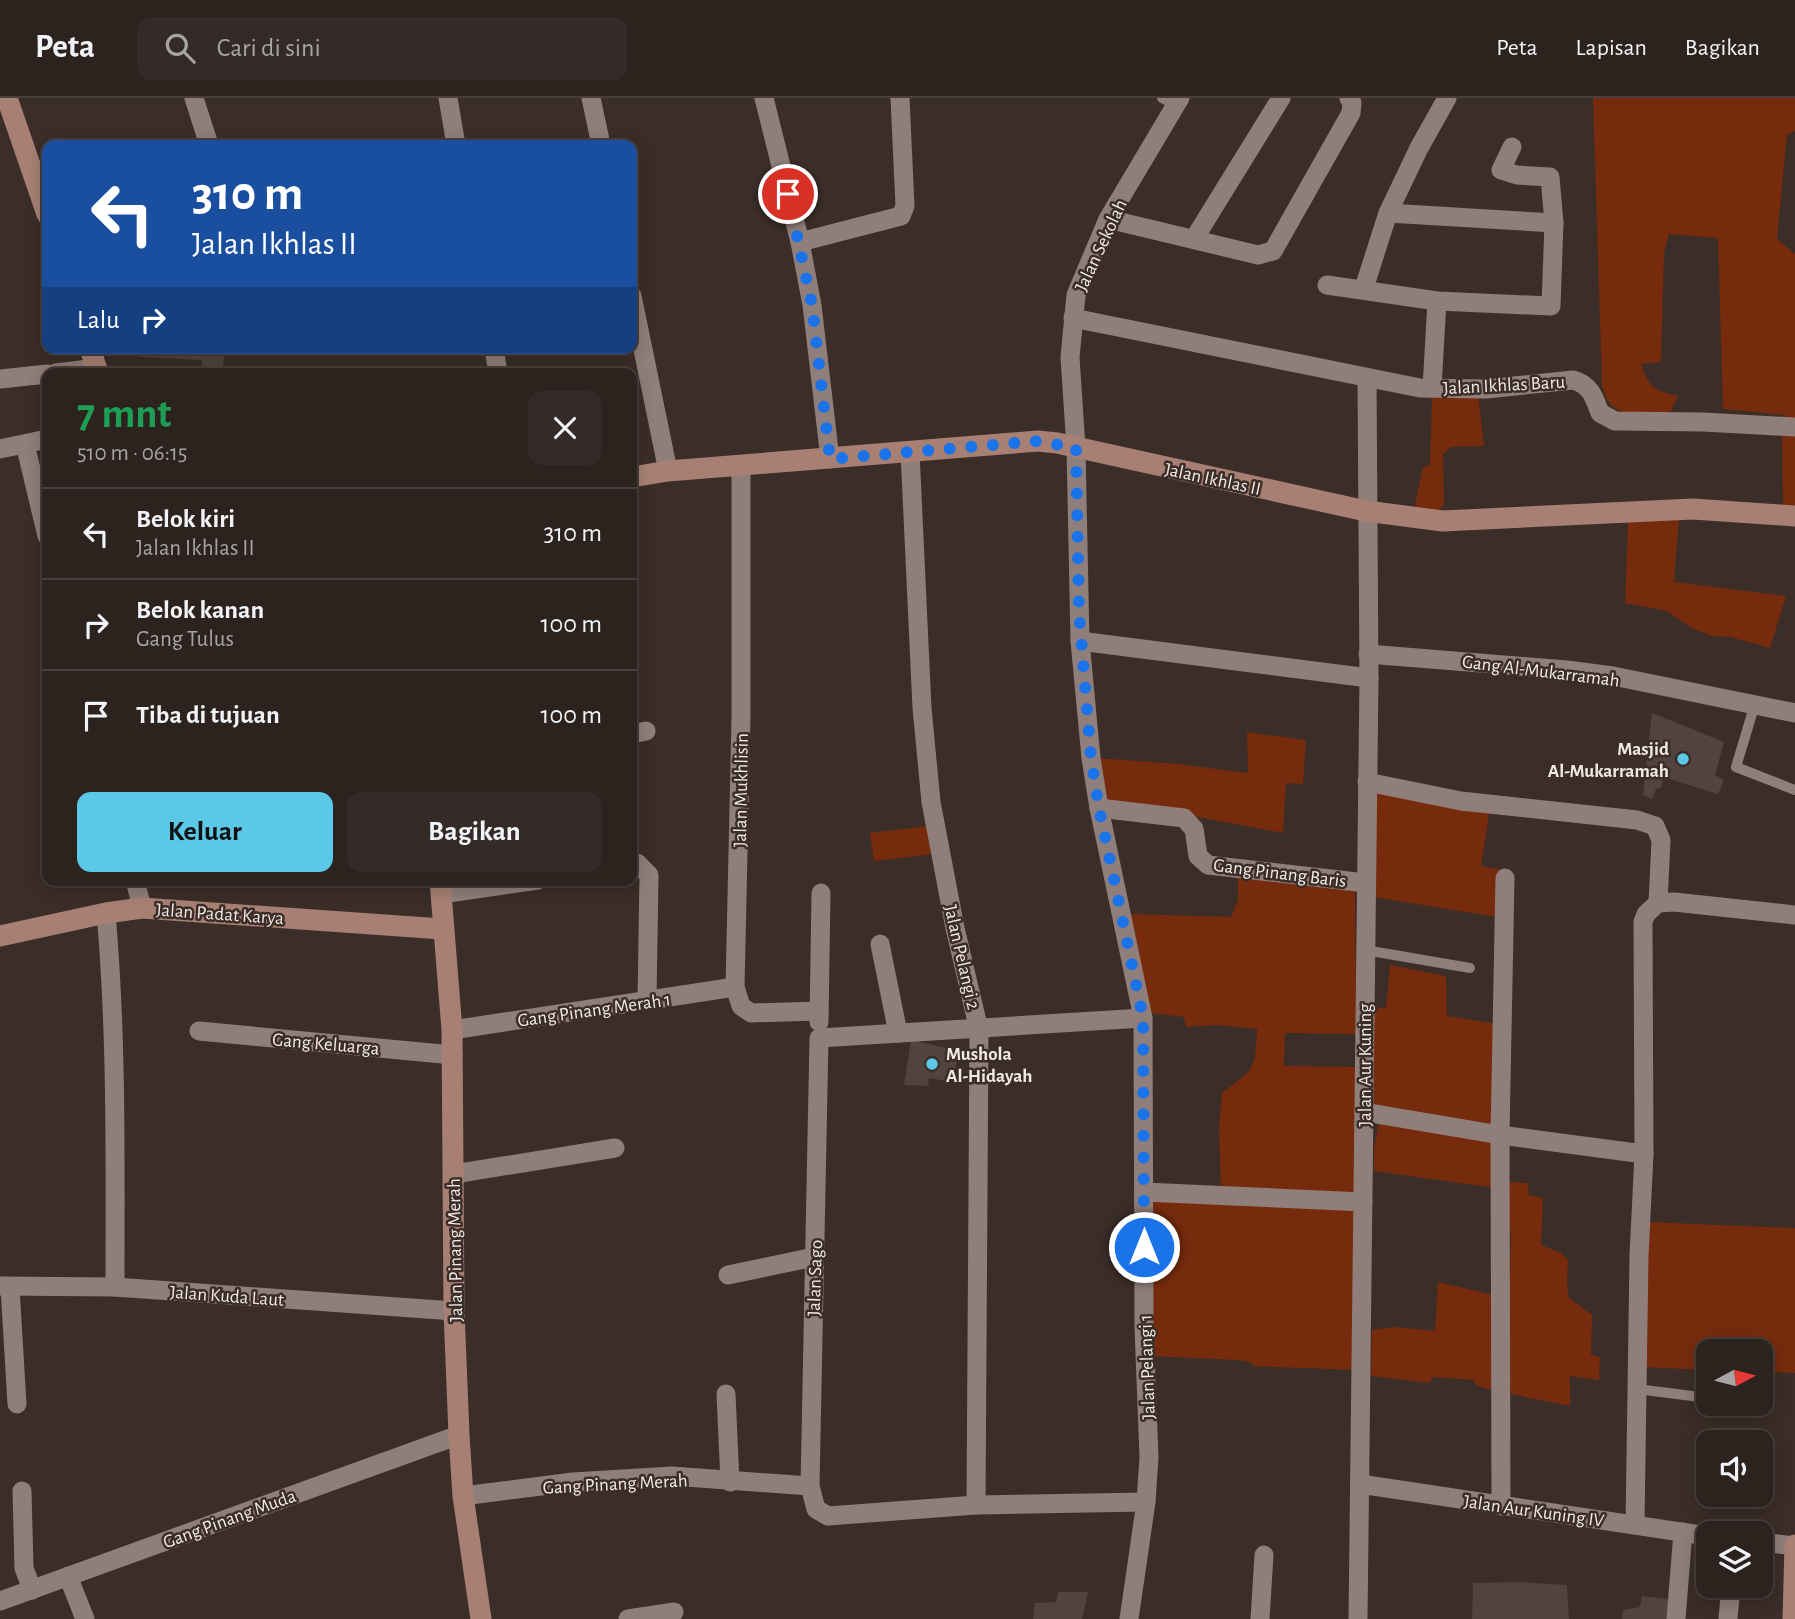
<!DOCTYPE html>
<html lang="id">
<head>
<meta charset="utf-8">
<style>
	body { margin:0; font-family:"Alegreya Sans",sans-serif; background:#342a27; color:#f1f3f6; height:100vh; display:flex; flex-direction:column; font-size:26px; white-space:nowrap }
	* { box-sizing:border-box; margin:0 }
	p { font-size:23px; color:#a6a4a4 }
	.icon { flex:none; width:38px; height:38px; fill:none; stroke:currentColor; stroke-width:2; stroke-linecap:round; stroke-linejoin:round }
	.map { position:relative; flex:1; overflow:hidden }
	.drawer { position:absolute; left:42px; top:270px; width:595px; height:518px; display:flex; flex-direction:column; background:#2c221e; border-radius:14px; box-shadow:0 4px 18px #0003,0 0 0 2px #483f3c }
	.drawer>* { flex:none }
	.hud { position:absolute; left:42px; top:42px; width:595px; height:214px; border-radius:14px; box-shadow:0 4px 18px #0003,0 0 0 2px #483f3c; background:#1a4fa0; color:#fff; overflow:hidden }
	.needle { width:46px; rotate:83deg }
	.fabs { position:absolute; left:1696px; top:1241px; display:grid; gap:14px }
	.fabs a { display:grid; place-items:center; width:77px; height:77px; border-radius:14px; background:#2c221e; box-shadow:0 4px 18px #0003,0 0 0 2px #483f3c; font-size:35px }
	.pin { position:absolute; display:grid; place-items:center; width:60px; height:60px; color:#fff; margin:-30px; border:4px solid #fff; border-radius:50%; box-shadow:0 2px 7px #0007 }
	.me { position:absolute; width:77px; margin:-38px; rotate:0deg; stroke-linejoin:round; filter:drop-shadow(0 0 5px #0008) }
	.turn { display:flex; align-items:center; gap:24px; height:147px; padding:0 35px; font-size:32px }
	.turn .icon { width:91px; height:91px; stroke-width:2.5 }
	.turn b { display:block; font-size:49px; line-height:60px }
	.then { display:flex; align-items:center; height:66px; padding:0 35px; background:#0003; gap:14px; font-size:26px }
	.round { display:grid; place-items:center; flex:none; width:74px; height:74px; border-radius:14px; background:#342a27 }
	.summary { display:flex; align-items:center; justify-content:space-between; height:119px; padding:0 35px }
	h1 { font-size:42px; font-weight:700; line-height:52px; color:#1e9e55 }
	.primary-button { display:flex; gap:14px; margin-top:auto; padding:14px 35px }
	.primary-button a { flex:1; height:80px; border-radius:14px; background:#5bc8e7; color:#111; font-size:28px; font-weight:700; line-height:80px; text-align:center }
	.primary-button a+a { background:#342a27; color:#f1f3f6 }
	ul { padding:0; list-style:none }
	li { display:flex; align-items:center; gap:21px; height:91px; padding:0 35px; border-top:2px solid #483f3c }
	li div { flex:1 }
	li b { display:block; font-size:26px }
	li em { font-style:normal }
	header { display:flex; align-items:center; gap:42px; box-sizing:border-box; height:98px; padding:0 35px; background:#2c221e; border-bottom:2px solid #483f3c }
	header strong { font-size:33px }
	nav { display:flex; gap:38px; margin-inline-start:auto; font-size:24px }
	.search { width:490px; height:63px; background:#342a27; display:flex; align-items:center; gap:18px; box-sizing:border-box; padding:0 24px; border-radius:14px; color:#a6a4a4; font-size:26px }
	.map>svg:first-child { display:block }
	.green { fill:#762b0d }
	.building { fill:#52433e }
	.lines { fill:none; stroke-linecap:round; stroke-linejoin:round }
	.lane { stroke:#8f7e79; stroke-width:10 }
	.street { stroke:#8f7e79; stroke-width:19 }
	.secondary { stroke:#a78073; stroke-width:21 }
	.route { stroke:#1a73e8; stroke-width:12; stroke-dasharray:0 21.6 }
	.poi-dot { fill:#5bc8e7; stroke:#3b2d28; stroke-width:2.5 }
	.labels { text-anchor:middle; stroke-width:5; stroke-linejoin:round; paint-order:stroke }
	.street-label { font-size:19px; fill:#f2e9e5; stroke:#3b2d28 }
	.poi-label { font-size:19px; font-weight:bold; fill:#f2e9e5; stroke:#3b2d28; text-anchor:end }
</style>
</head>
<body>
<header>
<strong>Peta</strong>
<div class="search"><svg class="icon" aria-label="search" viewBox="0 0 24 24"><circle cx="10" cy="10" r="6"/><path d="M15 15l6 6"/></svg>Cari di sini</div>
<nav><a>Peta</a><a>Lapisan</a><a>Bagikan</a></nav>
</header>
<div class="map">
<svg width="1795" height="1521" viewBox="0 0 1795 1521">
	<rect width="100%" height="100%" fill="#3b2d28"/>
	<g class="green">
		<path d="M1593,0h202v33l-8,4 -10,104 18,15v168l-8,-1 -2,-6 -62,-6 -5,-171 -49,-4 -5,19 -3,109 -20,2c7,23 14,27 37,32l-7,15c-19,6 -51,8 -63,-10 -3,-4 -4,-11 -6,-15z"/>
		<polygon points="1432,298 1478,298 1484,348 1451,349 1443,356 1444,408 1437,412 1414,412 1423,369 1430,367"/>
		<polygon points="1782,332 1795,333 1795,408 1783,407"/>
		<polygon points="1679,422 1674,484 1786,498 1770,550 1730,539 1711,538 1690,529 1667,513 1625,505 1628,424"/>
		<polygon points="1247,634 1306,642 1303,686 1286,685 1283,735 1166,713 1105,706 1096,660 1178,666 1248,675"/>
		<polygon points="1373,692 1490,710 1481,768 1502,772 1502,820 1374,799"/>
		<polygon points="928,728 932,756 874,763 870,735"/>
		<path d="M1238,776l117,15 1,145 -71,-1 -1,33 75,1 -2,127 -136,-3 -2,-63 3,-35c33,-25 33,-22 35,-64l-40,-4 -31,2 -2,-10 -33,-4 -14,-51 -6,-48 100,3 7,-17z"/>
		<polygon points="1390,867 1446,878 1447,918 1498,926 1497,1027 1374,1009 1373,909 1386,910"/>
		<polygon points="1379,1024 1497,1039 1496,1090 1374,1073 1374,1051"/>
		<polygon points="1510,1084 1528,1085 1529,1097 1543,1100 1541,1147 1561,1155 1568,1162 1567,1189 1569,1200 1592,1217 1591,1257 1600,1259 1599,1282 1570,1278 1570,1308 1511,1296 1508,1265 1511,1137 1507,1110"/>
		<polygon points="1151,1102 1356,1109 1356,1272 1253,1268 1250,1264 1237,1262 1150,1258"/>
		<polygon points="1648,1124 1795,1130 1795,1275 1761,1274 1760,1253 1708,1253 1708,1272 1643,1269"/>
		<polygon points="1438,1184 1493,1197 1491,1292 1475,1287 1474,1282 1433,1279 1429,1285 1371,1278 1372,1232 1395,1229 1435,1233"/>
	</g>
	<g class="building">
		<polygon points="143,250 224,250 223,275 202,275 202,262 142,259"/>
		<polygon points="1652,615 1724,644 1715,677 1724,682 1718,696 1663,679 1662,689 1656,691 1652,701 1643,697"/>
		<polygon points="911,942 959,953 953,984 929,980 928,988 904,987"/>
		<polygon points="1522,1484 1567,1487 1569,1521 1472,1521 1473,1485"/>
		<polygon points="1058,1494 1088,1494 1082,1521 1033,1521 1035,1505 1056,1504"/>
		<polygon points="1642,1498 1673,1502 1671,1521 1622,1521 1623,1512 1640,1509"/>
	</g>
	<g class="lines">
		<g class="lane">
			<polyline points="1162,0 1176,7"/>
			<polyline points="1754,609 1736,669 1795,692"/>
			<polyline points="1365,852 1470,870"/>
			<polyline points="1637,1291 1708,1300"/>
		</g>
		<g class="street">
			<polyline points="194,0 209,47"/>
			<polyline points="448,0 456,47"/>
			<polyline points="591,0 601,47"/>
			<polyline points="764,0 800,144 812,207 830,361"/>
			<polyline points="1512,49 1501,72 1517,77 1550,79 1554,125"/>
			<polyline points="1108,121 1258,157 1273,153 1351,15 1352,5 1349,0"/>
			<polyline points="1194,141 1281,0"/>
			<polyline points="800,144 901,118 905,108 900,0"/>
			<polyline points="1327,187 1437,203 1551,208 1554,125 1388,115"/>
			<polyline points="1364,190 1388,115 1419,50 1447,0"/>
			<polyline points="632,198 668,373"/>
			<path d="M1073,220l347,70 66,1 87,-9c18,5 21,17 27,33l15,8 88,1 92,5"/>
			<polyline points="494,250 498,275"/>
			<polyline points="56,275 97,270"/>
			<polyline points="0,281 47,276"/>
			<polyline points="1432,290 1437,203"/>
			<polyline points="25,346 47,438"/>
			<polyline points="0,351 47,341"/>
			<polyline points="910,354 922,610 931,704 955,830 979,932 976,1407"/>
			<polyline points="741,368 741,620 735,889 741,908 751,915 818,913"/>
			<polyline points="1080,543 1369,580"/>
			<polyline points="1368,556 1567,572 1613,578 1795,615"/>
			<polyline points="632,636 646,633"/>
			<polyline points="1367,684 1461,703 1637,722 1655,728 1661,742 1658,805"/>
			<polyline points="1099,710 1184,720 1194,731 1198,758 1208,767 1366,785"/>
			<polyline points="632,766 637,765 649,777 647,903"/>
			<polyline points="135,782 142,810"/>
			<polyline points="441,796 538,782"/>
			<path d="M106,815c11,125 9,249 9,374"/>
			<polyline points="880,846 898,935"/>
			<polyline points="1143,920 819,940 810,1388 816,1411 828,1418 976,1407 1146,1404"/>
			<polyline points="819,924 821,795"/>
			<polyline points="452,932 735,889"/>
			<polyline points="199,933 453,957"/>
			<polyline points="1364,1014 1500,1037 1644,1056"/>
			<polyline points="454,1076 615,1050"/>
			<polyline points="1144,1094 1363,1104"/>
			<polyline points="728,1177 814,1159"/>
			<polyline points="0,1188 115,1189 454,1213"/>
			<polyline points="10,1189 17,1306"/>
			<polyline points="726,1296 730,1384"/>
			<polyline points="1360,1386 1708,1438"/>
			<polyline points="22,1393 24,1470 32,1492"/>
			<polyline points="463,1398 573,1384 672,1378 810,1388"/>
			<polyline points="1501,1408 1500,1037 1505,780"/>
			<polyline points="1635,1426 1639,1158 1644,1056 1643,824 1646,816 1658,805 1674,804 1795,817"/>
			<polyline points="1760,1444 1795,1448"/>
			<polyline points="68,1478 85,1521"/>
			<polyline points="0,1503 459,1337"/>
			<polyline points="628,1521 674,1514"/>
			<polyline points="1129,1521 1146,1404 1149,1359 1144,1230 1143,920 1099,710 1091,660 1080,543 1076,350 1070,259 1076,197 1108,121 1180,0"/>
			<polyline points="1260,1521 1264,1457"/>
			<polyline points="1358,1521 1369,580 1367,280"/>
			<polyline points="1676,1521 1683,1434"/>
			<polyline points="1728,1521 1731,1488"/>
		</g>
		<g class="secondary">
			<polyline points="7,0 47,116"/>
			<polyline points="90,250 98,275"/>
			<polyline points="632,379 668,373 1038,343 1057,345 1366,413 1443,423 1693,411 1795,418"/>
			<polyline points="440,782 452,932 454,1213 459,1337 463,1398 481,1521"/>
			<polyline points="0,838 106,815 142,810 442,831"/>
			<polyline points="1793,1521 1795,1447"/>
		</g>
	</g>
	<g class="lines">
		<polyline class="route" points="788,96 812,207 830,361 1038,343 1076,350 1079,514 1091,660 1099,710 1143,920 1144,1149"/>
	</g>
	<g class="poi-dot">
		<circle cx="1683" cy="661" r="7"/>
		<circle cx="932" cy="966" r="7"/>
	</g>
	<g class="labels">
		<g class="street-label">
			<text transform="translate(1100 147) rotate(-65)" y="7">Jalan Sekolah</text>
			<text transform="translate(1504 286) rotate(-3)" y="7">Jalan Ikhlas Baru</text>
			<text transform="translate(1213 380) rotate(12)" y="7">Jalan Ikhlas II</text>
			<text transform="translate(1541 572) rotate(7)" y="7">Gang Al-Mukarramah</text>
			<text transform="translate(740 692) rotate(-89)" y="7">Jalan Mukhlisin</text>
			<text transform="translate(1280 774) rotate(7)" y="7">Gang Pinang Baris</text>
			<text transform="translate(220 815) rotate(4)" y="7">Jalan Padat Karya</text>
			<text transform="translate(963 859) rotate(77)" y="7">Jalan Pelangi 2</text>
			<text transform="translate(594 911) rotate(-8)" y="7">Gang Pinang Merah 1</text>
			<text transform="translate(326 945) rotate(5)" y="7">Gang Keluarga</text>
			<text transform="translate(1364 967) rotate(-90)" y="7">Jalan Aur Kuning</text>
			<text transform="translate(454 1152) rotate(-91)" y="7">Jalan Pinang Merah</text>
			<text transform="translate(814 1180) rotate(-88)" y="7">Jalan Sago</text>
			<text transform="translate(227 1197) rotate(4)" y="7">Jalan Kuda Laut</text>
			<text transform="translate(1146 1269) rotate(-92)" y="7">Jalan Pelangi 1</text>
			<text transform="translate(615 1385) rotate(-3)" y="7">Gang Pinang Merah</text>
			<text transform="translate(1534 1412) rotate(8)" y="7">Jalan Aur Kuning IV</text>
			<text transform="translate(229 1420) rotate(-20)" y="7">Gang Pinang Muda</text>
		</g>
		<g class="poi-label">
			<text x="1669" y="657">Masjid<tspan x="1669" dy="22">Al-Mukarramah</tspan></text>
			<text x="946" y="962" text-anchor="start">Mushola<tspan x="946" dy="22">Al-Hidayah</tspan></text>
		</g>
	</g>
</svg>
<div class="fabs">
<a><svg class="needle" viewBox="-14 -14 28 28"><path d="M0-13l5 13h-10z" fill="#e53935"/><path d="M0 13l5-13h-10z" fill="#a6a4a4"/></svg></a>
<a><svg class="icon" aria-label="sound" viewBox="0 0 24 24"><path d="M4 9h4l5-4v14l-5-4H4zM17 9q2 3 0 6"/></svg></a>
<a><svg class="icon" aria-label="layers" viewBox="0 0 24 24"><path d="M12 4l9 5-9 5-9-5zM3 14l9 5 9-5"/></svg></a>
</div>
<div class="pin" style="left:788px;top:96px;background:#d93025"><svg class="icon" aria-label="arrive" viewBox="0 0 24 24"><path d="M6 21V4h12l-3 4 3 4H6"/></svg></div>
<svg class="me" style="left:1144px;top:1149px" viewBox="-20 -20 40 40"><circle r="17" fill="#1a73e8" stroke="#fff" stroke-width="3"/><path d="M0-11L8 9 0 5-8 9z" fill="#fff"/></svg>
<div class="hud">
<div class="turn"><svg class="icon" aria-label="left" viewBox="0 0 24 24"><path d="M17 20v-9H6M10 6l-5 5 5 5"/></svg><div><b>310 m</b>Jalan Ikhlas II</div></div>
<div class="then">Lalu<svg class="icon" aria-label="right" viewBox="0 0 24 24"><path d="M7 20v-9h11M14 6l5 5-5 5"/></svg></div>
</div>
<section class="drawer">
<div class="summary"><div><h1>7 mnt</h1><p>510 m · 06:15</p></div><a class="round"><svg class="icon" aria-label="close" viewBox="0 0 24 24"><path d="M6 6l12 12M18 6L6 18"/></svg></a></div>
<ul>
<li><svg class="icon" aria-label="left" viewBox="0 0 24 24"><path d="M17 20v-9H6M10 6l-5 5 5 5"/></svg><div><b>Belok kiri</b><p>Jalan Ikhlas II</p></div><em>310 m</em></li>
<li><svg class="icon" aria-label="right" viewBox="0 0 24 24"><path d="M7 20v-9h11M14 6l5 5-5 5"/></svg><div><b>Belok kanan</b><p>Gang Tulus</p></div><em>100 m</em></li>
<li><svg class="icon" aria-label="arrive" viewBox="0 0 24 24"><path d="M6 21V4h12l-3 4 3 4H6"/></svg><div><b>Tiba di tujuan</b></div><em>100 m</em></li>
</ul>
<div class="primary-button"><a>Keluar</a><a>Bagikan</a></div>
</section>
</div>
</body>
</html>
